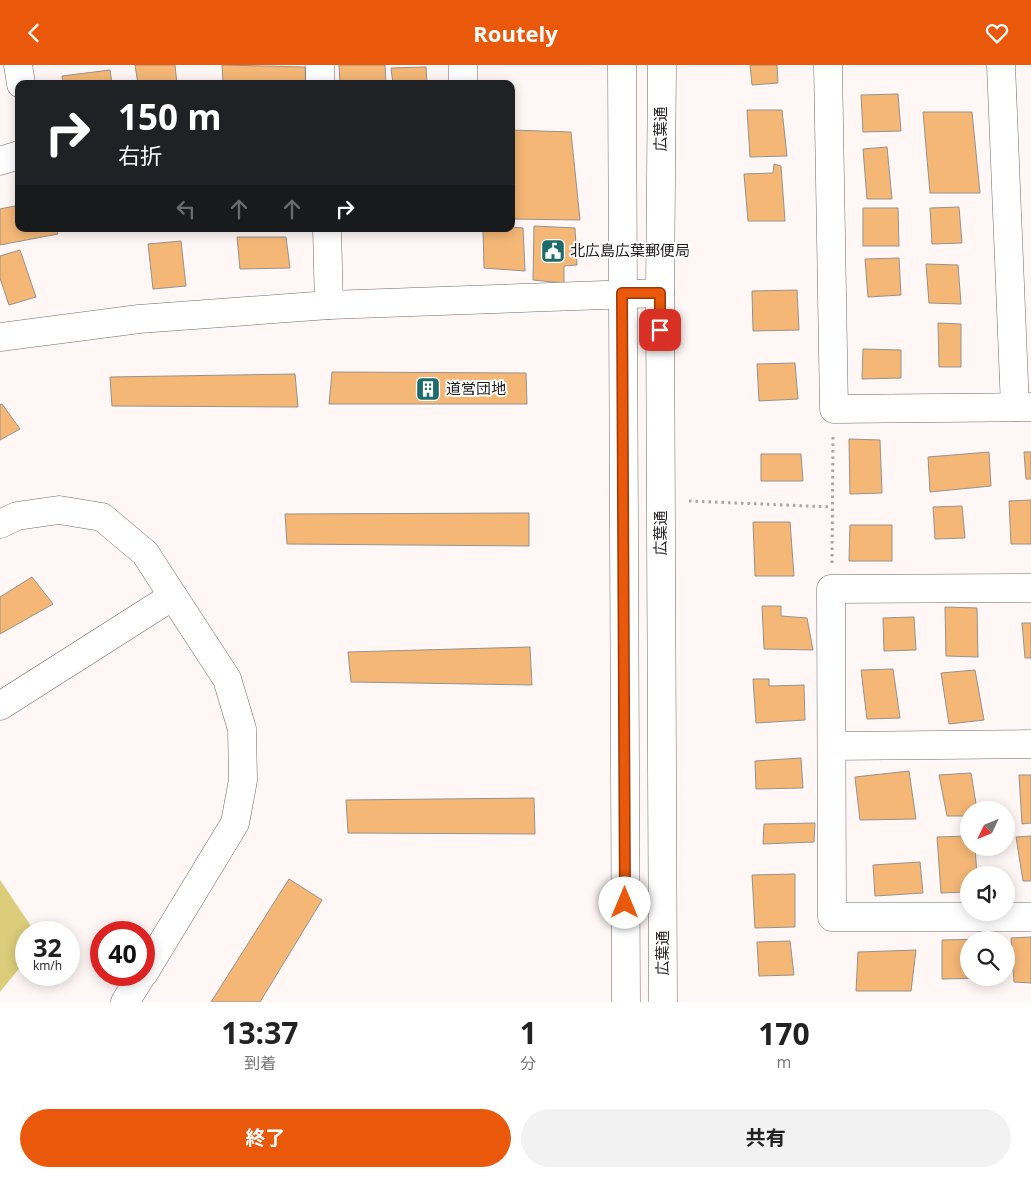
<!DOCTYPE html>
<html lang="ja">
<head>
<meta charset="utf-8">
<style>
	body { margin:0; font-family:"Open Sans","Noto Sans JP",sans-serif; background:#f2f2f2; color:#222; height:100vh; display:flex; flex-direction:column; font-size:19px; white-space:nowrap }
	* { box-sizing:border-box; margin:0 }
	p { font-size:16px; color:#767676 }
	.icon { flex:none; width:28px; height:28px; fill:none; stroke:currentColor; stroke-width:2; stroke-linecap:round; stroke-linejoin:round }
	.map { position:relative; height:937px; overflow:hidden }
	.side { display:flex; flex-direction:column; background:#fff; flex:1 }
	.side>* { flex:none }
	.banner { position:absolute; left:15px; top:15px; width:500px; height:152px; border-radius:10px; box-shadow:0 2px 12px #0003; background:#202124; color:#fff; overflow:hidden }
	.needle { width:32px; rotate:227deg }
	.controls { position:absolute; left:960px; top:736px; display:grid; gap:10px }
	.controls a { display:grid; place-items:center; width:55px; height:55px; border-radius:50%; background:#fff; box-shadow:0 2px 12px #0003; font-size:25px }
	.speed { position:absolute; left:15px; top:856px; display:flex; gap:10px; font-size:25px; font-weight:700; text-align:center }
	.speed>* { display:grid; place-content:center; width:65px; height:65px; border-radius:50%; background:#fff; box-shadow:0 2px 12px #0003; line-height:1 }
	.speed small { font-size:12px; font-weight:400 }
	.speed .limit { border:8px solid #d22; background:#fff; color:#111 }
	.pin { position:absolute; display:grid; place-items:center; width:42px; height:42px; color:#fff; margin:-21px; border-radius:10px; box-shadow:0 2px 8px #0006 }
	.me { position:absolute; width:55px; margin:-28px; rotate:0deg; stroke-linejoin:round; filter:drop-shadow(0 0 4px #0008) }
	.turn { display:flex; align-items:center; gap:18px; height:105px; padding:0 20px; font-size:22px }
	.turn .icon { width:65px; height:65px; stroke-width:2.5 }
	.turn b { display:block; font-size:35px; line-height:42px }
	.lanes { display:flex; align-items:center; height:48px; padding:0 20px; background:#0003; justify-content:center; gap:25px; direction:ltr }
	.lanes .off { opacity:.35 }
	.eta { display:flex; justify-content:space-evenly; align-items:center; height:85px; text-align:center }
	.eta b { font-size:30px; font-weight:700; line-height:35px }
	.cta { display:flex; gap:10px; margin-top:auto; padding:10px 20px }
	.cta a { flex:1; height:58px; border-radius:30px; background:#ea580c; color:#fff; font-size:20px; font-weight:700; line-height:58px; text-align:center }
	.cta a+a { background:#f2f2f2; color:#222 }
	header { display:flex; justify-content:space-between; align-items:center; height:65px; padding:0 20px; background:#ea580c; color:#fff; font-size:22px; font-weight:700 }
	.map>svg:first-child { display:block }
	.green { fill:#dccd7a }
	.building { fill:#f4b776; stroke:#97928e }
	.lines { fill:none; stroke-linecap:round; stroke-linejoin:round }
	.street-casing { stroke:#726b6a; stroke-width:29 }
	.secondary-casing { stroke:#726b6a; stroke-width:29 }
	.path { stroke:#aaa5a3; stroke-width:3; stroke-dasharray:2.5 4; stroke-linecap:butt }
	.street { stroke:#fff; stroke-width:28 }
	.secondary { stroke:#fff; stroke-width:28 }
	.route-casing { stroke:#983908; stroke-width:12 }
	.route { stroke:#ea580c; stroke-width:9 }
	.labels { text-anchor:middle; stroke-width:4; stroke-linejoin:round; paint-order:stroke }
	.street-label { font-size:15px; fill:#1d1b1a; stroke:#fff }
	.poi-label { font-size:15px; fill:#1d1b1a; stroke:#fff; text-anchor:start }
</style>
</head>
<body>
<header><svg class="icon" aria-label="back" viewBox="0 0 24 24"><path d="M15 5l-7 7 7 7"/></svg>Routely<svg class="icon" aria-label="heart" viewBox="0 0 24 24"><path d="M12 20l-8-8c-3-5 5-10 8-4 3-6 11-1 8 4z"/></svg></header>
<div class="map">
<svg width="1031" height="937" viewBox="0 0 1031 937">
	<rect width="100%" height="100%" fill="#fef7f5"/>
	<polygon class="green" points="0,815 35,867 26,868 26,895 0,927"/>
	<g class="building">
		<polygon points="135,0 175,0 177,19 138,19"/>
		<polygon points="222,0 305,2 306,19 223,19"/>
		<polygon points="339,0 385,0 386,19 340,19"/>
		<polygon points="750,0 777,0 778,18 752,20"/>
		<polygon points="426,2 427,19 393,19 391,3"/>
		<polygon points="110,5 112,19 63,19 62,11"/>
		<polygon points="898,29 901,66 863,67 861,30"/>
		<polygon points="747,45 782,45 787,91 750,92"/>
		<polygon points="923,47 972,47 980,128 930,128"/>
		<polygon points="511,65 571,67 580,155 511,154"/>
		<polygon points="887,82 892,134 867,134 863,84"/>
		<polygon points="774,99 781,101 785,156 748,156 744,109 773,108"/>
		<polygon points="19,140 19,164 56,164 58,169 0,180 0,144"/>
		<polygon points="959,142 962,178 932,179 930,143"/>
		<polygon points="863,143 898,143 899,181 863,181"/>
		<polygon points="534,161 575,163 577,200 564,201 564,218 533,215"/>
		<polygon points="511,162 523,163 525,206 484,203 483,164"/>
		<polygon points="237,172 286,172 290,203 240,204"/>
		<polygon points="181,176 186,221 153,224 148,179"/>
		<polygon points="20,185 36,232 9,240 0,213 0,191"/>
		<polygon points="899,193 901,230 868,232 865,194"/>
		<polygon points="926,199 958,200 961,239 929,238"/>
		<polygon points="797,225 799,265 753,266 752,226"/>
		<polygon points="938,258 961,259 961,302 939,302"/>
		<polygon points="863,284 901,285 901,313 862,314"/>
		<polygon points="795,298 798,334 759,336 757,299"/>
		<polygon points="332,307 526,308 527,339 329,339"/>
		<polygon points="295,309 298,342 112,341 110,312"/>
		<polygon points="2,339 20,364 0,375 0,340"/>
		<polygon points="849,374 880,375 882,428 850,429"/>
		<polygon points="989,387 991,421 930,427 928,392"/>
		<polygon points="1024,387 1031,387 1031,414 1026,414"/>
		<polygon points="761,389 801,389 803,416 761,416"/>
		<polygon points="1031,435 1031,479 1011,479 1009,436"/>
		<polygon points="962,441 965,473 935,474 933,442"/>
		<polygon points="529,448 529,481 287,479 285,449"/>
		<polygon points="753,457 790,457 794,511 755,511"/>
		<polygon points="850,460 892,460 892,496 849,496"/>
		<polygon points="32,512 53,539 0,569 0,532"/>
		<polygon points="762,541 781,541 781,551 807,553 813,585 764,584"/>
		<polygon points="945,542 977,543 978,592 946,591"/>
		<polygon points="914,552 916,585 884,586 883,553"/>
		<polygon points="1022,558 1031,558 1031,593 1025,593"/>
		<polygon points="530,582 532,620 351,617 348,587"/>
		<polygon points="893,604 900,653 867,654 861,605"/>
		<polygon points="975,605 984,655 949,659 941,608"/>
		<polygon points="753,614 769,614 769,621 804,620 805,655 756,658"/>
		<polygon points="801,693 803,723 756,724 755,696"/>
		<polygon points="909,706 916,754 860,755 855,712"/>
		<polygon points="971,708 977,745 969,745 969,751 947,751 939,710"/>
		<polygon points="1019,710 1031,710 1031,758 1022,759"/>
		<polygon points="534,733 535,769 348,768 346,735"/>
		<polygon points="815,758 814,777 763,779 764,759"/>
		<polygon points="969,771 969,782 975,782 977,810 969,810 969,827 941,828 937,772"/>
		<polygon points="1031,771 1031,816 1023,816 1016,772"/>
		<polygon points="920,797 923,828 875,831 873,800"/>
		<polygon points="795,809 795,862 755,863 752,810"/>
		<polygon points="289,814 322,835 260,937 211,937"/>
		<polygon points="1031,872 1031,918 1014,917 1011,873"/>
		<polygon points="985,874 969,875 969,912 985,913 942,914 942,875"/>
		<polygon points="790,876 794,910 759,911 757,877"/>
		<polygon points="916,885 911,926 856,926 858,887"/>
	</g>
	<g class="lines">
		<defs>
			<g id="street">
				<polyline points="18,0 21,19"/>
				<polyline points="320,0 320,19"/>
				<polyline points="463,0 463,19"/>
				<polyline points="828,0 834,344 1031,342"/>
				<polyline points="1001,0 1015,342"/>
				<polyline points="0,96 19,90"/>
				<polyline points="327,164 329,240"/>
				<polyline points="0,272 139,254 329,240 660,228"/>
				<polyline points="0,459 17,451 59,445 102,452 145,488 227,614 242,664 243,715 235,758 144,908"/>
				<polyline points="1031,523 831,524 832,852 1031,852"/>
				<polyline points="0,641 173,531"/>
				<polyline points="832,681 1031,679"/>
				<polyline points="125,937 142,910"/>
			</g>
			<g id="secondary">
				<polyline points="622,0 626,937"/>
				<polyline points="662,0 660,228 663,937"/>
			</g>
		</defs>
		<use href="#street" class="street-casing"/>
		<use href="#secondary" class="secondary-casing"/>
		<g class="path">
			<polyline points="689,436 832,442"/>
			<polyline points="832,498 833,372"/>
		</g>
		<use href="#street" class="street"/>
		<use href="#secondary" class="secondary"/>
	</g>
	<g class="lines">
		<defs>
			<polyline id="route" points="625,838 622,228 660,228 660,265"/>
		</defs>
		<use href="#route" class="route-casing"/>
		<use href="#route" class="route"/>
	</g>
	<defs>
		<symbol id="civic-square" viewBox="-11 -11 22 22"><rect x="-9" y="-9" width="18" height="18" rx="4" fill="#1e6b6b" stroke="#fff"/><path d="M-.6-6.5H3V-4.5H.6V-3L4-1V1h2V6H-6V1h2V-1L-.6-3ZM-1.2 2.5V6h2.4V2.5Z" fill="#fff"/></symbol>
		<symbol id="building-square" viewBox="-11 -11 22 22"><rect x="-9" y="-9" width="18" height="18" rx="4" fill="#1e6b6b" stroke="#fff"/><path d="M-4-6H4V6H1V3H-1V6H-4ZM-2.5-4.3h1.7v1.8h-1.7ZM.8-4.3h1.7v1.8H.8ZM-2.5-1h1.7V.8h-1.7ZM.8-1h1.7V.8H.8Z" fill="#fff"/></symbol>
	</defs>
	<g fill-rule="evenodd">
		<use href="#civic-square" x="539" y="172" width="28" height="28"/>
		<use href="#building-square" x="414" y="310" width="28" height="28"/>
	</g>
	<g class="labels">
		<g class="street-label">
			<text transform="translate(661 64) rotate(-90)" y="5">広葉通</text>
			<text transform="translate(661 468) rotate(-90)" y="5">広葉通</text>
			<text transform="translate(663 888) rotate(-90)" y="5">広葉通</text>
		</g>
		<g class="poi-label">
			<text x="570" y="191">北広島広葉郵便局</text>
			<text x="446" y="329">道営団地</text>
		</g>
	</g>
</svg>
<div class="controls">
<a><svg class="needle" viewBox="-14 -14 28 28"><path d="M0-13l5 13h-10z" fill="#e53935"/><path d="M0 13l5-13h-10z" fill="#767676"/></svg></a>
<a><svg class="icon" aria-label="sound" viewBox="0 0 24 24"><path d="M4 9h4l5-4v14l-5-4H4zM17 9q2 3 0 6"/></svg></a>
<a><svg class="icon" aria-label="search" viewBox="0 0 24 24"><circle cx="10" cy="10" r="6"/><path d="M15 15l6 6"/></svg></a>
</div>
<div class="speed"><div>32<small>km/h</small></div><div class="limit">40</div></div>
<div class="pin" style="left:660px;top:265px;background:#d93025"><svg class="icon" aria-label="arrive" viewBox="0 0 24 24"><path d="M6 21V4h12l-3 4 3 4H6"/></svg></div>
<svg class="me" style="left:625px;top:838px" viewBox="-20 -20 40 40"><circle r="19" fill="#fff"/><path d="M0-13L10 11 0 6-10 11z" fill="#ea580c"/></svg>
<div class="banner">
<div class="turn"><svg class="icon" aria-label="right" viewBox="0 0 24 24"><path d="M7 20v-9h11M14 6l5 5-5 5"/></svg><div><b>150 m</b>右折</div></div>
<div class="lanes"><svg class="icon off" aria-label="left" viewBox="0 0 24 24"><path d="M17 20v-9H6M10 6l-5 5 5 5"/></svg><svg class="icon off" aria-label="ahead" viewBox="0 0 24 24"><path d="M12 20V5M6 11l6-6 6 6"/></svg><svg class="icon off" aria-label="ahead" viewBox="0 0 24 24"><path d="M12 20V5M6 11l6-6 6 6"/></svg><svg class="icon" aria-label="right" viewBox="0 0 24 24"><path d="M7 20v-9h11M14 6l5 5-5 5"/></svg></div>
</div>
</div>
<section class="side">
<div class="eta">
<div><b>13:37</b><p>到着</p></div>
<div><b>1</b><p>分</p></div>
<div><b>170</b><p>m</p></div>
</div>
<div class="cta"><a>終了</a><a>共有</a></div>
</section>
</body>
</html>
